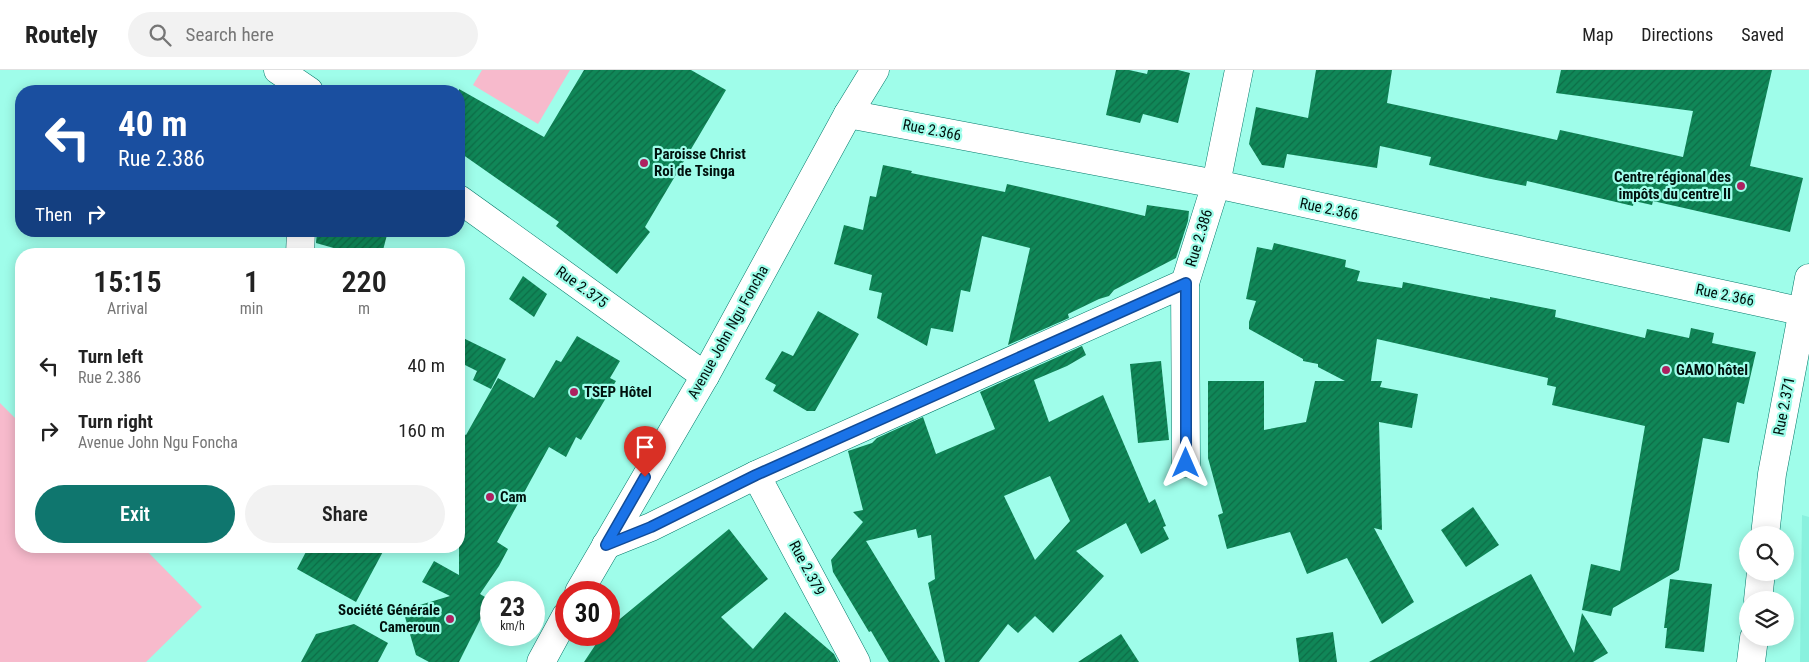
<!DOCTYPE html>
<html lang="en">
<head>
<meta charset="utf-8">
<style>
	body { margin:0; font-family:"Roboto Condensed",sans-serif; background:#f2f2f2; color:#222; height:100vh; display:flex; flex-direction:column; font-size:19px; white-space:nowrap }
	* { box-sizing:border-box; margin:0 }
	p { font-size:16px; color:#767676 }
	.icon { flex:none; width:28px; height:28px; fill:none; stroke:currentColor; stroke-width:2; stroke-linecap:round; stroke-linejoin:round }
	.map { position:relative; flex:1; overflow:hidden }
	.side { position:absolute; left:15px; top:178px; width:450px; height:305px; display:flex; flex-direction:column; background:#fff; border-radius:20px; box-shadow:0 2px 12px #0003 }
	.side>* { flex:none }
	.banner { position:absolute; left:15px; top:15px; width:450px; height:152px; border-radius:20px; box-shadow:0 2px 12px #0003; background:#1a4fa0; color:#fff; overflow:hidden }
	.buttons { position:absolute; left:1739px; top:456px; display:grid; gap:10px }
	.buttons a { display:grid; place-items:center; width:55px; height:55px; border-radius:50%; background:#fff; box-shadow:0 2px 12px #0003; font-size:25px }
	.speed { position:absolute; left:480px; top:511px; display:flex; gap:10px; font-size:25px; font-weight:700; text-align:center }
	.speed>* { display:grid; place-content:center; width:65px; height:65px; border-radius:50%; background:#fff; box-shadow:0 2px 12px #0003; line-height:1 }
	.speed small { font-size:12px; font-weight:400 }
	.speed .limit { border:8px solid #d22; background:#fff; color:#111 }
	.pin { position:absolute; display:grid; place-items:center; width:42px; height:42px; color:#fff; margin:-51px -21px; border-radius:50% 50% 50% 0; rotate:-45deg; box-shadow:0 0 5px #0007 }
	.pin .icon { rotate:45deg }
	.me { position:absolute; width:55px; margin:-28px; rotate:0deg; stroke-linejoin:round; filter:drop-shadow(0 0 4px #0008) }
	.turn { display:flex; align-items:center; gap:18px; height:105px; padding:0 20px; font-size:22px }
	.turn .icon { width:65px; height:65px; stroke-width:2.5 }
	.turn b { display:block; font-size:35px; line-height:42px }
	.then { display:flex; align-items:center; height:48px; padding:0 20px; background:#0003; gap:10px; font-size:19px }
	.eta { display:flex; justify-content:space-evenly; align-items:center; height:85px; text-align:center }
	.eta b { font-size:30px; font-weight:600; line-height:35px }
	.action { display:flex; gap:10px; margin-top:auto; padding:10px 20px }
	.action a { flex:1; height:58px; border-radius:30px; background:#0f766e; color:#fff; font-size:20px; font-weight:600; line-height:58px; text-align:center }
	.action a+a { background:#f2f2f2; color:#222 }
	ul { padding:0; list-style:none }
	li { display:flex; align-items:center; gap:15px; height:65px; padding:0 20px }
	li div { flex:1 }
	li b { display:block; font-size:19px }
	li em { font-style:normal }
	header { display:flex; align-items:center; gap:30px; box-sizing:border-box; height:70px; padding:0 25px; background:#fff; border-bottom:1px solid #e0e0e0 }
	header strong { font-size:24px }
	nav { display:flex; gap:28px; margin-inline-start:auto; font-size:18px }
	.search { width:350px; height:45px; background:#f2f2f2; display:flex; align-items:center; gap:12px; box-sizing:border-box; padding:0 18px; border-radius:28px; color:#767676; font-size:19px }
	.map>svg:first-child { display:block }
	.built { fill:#89f1de }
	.grass { fill:#f7bacc }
	.building { fill:url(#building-hatch); fill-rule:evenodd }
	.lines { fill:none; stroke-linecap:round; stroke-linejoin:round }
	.minor-casing { stroke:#02796a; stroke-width:29 }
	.secondary-casing { stroke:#02796a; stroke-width:29 }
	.minor { stroke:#fff; stroke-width:28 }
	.secondary { stroke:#fff; stroke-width:28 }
	.route-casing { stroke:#114b97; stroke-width:12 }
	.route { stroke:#1a73e8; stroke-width:9 }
	.poi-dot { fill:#ad2160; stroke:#9ffdea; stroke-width:2 }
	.labels { text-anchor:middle; stroke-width:4.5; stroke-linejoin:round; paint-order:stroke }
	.street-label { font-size:15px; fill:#00110d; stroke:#9ffdea }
	.poi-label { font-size:15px; font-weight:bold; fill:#00110d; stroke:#9ffdea; text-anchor:start }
</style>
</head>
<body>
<header>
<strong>Routely</strong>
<div class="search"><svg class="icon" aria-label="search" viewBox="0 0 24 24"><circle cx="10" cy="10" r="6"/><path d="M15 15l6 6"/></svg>Search here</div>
<nav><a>Map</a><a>Directions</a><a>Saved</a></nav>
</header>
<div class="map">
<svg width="1809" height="592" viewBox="0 0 1809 592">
	<defs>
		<pattern id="building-hatch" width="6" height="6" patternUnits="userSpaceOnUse" patternTransform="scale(1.25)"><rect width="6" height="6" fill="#108758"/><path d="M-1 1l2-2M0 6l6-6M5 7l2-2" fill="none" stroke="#0d6d47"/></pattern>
	</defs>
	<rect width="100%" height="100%" fill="#9ffdea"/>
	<polygon class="built" points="1802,445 1809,447 1809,592 1800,592"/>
	<g class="grass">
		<polygon points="482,0 570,0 538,54 473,15"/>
		<polygon points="0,333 21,354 21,476 142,476 202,537 146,592 0,592"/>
	</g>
	<g class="building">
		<polygon points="584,0 691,0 726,20 645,157 650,162 617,204 556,156 559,152 459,82 459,19 544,67"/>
		<polygon points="1116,0 1129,0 1147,4 1148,0 1178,0 1190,3 1178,53 1143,44 1140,53 1106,45"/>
		<polygon points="1316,0 1392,0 1387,33 1557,70 1560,60 1683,87 1693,41 1556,23 1561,0 1772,0 1750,96 1803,108 1790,162 1653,131 1652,135 1634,131 1633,136 1527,111 1526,116 1486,108 1429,95 1431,87 1380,76 1377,98 1287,84 1284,98 1262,95 1249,74 1256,37 1308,48"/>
		<polygon points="883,95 912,101 911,103 1005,122 1007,114 1145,146 1147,135 1189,141 1188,151 1176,188 1114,220 1109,226 1099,229 1068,244 1069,248 1008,275 1030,178 982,166 970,222 961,220 953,262 931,258 927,276 877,248 882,223 869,220 872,205 834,194 844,155 863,160 870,126 876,127"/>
		<polygon points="317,161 388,161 382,184 355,184 316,173"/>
		<polygon points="1274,173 1346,190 1345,197 1360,201 1357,211 1402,218 1403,212 1490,229 1490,227 1556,240 1555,247 1645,268 1647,259 1689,268 1691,258 1714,263 1712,273 1756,282 1744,334 1737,332 1729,373 1703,368 1679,500 1613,538 1611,546 1582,540 1591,494 1620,501 1645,356 1552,335 1556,317 1547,315 1548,308 1377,269 1371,311 1382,311 1380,317 1418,324 1412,358 1379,352 1382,460 1374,458 1414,532 1382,554 1347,488 1307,504 1290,462 1227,479 1218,445 1223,443 1208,388 1208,311 1264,311 1264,360 1306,352 1315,311 1345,311 1318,297 1318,294 1303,291 1303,289 1249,259 1249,252 1256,231 1246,229 1257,177 1272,180"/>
		<polygon points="523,206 547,224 534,247 509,229"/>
		<polygon points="818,241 859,264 815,341 807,341 773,321 776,315 765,309 782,281 793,286"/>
		<polygon points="459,266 506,289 491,319 473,310 477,301 459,292"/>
		<polygon points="577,266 620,291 610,308 616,311 581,370 576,367 566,387 549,377 497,472 508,479 499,496 480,524 490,530 459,592 429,592 416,585 403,540 450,526 422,512 434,491 459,505 459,361 466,365 498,308 534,328 556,290 561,292"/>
		<path d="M1082,276l4,9 -19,11 -33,14 15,42 54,-27 46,108 6,-4 11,27 -3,1 6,12 -28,15 -15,-31 -50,28 28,25 -51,57 -18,-17 -17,17 -10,-9 -29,38h-34l-17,-79 7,-4 -4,-44 -13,3 -2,-9 -50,12 74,121h-51l-18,-31 -2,1 -36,-60 -2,-12 32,-38 -10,-10 10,-2 -15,-59 24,-8 5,-5 46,-21 13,37 59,-25 -15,-37zM1050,406l20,45 -35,39 -31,-64z"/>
		<polygon points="1161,291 1169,370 1138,373 1130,294"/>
		<polygon points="1473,437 1499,475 1466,497 1441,460"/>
		<polygon points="729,459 768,509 721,547 753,579 785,542 834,584 838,592 584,592 602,565 609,565 609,558"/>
		<polygon points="309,476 386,476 356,532 297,499"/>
		<polygon points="1531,504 1574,583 1582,543 1608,583 1593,592 1369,592"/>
		<polygon points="1670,509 1712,514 1704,582 1665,578 1667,558 1664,558"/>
		<polygon points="354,554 388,573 378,592 301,592 316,564"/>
		<polygon points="1333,562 1337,592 1299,592 1296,568"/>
		<polygon points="1121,564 1139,592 1078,592"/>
	</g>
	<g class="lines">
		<defs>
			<g id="minor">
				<polyline points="278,0 309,21"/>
				<polyline points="848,44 1216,114 1809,243"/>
				<polyline points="459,129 705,306"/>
				<polyline points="300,184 301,161"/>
				<polyline points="1186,393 1185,213 1216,114 1239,0"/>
				<polyline points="756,405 856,592"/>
				<polyline points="1765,465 1772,404 1809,208"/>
				<polyline points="606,475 651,457 756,405 1185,213"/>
				<polyline points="1758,530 1761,502"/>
				<polyline points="1751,592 1754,568"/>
			</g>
			<g id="secondary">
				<polyline points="579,522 705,306 848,44 875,0"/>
				<polyline points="541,592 566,546"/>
			</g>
		</defs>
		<use href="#minor" class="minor-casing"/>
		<use href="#secondary" class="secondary-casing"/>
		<use href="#minor" class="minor"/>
		<use href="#secondary" class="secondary"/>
	</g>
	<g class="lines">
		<defs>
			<polyline id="route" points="645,407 606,475 651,457 756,405 1186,213 1186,393"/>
		</defs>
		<use href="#route" class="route-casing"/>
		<use href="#route" class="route"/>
	</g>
	<g class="poi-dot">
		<circle cx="644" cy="93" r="5"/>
		<circle cx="1741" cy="116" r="5"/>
		<circle cx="1666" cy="300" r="5"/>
		<circle cx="574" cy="322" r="5"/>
		<circle cx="490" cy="427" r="5"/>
		<circle cx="450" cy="549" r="5"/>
	</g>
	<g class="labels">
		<g class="street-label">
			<text transform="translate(932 60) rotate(11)" y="5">Rue 2.366</text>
			<text transform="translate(1329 139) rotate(12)" y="5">Rue 2.366</text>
			<text transform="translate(1199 168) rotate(-73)" y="5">Rue 2.386</text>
			<text transform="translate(582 217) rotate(36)" y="5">Rue 2.375</text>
			<text transform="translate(1725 225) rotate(12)" y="5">Rue 2.366</text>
			<text transform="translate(728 262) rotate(-61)" y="5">Avenue John Ngu Foncha</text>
			<text transform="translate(1784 336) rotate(-79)" y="5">Rue 2.371</text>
			<text transform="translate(807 498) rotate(62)" y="5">Rue 2.379</text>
		</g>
		<g class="poi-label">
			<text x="654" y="89">Paroisse Christ<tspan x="654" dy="17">Roi de Tsinga</tspan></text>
			<text x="1731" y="112" text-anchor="end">Centre régional des<tspan x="1731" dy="17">impôts du centre II</tspan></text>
			<text x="1676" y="305">GAMO hôtel</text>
			<text x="584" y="327">TSEP Hôtel</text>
			<text x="500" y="432">Cam</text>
			<text x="440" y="545" text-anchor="end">Société Générale<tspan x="440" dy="17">Cameroun</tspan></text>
		</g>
	</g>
</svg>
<div class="buttons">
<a><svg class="icon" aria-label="search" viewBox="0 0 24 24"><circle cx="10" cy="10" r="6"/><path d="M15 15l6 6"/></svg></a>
<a><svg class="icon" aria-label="layers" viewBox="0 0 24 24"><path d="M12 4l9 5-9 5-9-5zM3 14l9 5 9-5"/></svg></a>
</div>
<div class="speed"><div>23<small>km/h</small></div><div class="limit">30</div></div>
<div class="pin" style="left:645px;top:407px;background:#d93025"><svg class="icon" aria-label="arrive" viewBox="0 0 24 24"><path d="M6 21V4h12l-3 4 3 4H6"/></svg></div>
<svg class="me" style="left:1186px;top:393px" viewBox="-20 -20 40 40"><path d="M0-17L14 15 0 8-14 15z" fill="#1a73e8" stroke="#fff" stroke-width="4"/></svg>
<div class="banner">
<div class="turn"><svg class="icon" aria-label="left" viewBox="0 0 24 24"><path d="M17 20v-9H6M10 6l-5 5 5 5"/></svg><div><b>40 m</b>Rue 2.386</div></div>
<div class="then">Then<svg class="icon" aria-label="right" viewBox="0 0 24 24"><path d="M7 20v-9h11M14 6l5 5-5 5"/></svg></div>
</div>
<section class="side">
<div class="eta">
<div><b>15:15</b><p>Arrival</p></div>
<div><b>1</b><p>min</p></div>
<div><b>220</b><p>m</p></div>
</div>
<ul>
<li><svg class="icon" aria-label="left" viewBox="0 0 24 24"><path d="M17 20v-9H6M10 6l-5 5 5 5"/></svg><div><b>Turn left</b><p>Rue 2.386</p></div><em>40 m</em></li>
<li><svg class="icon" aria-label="right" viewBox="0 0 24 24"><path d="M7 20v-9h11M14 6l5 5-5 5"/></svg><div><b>Turn right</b><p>Avenue John Ngu Foncha</p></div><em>160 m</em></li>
</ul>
<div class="action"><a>Exit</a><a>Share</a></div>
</section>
</div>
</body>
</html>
